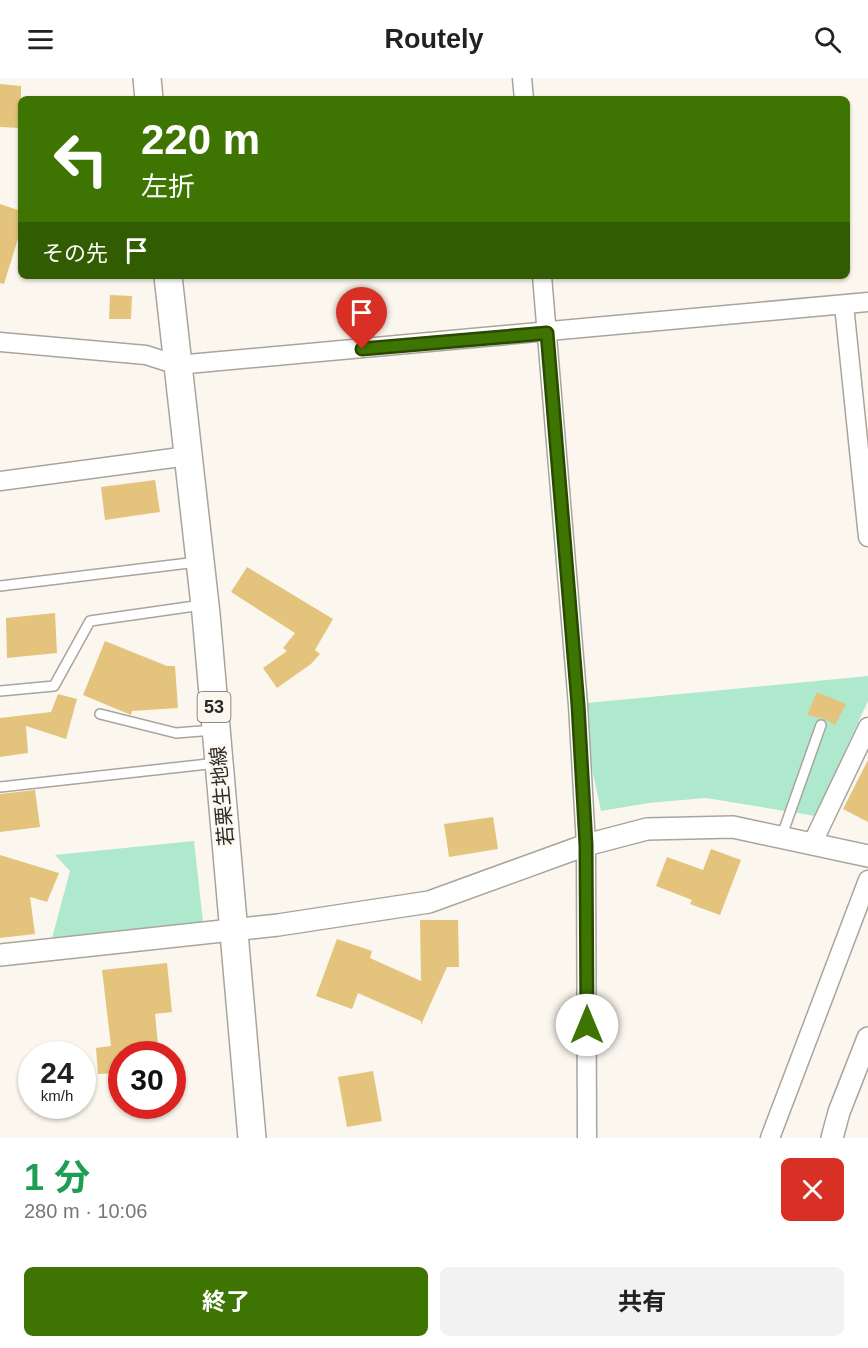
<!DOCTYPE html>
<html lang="ja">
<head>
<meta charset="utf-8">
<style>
	body { margin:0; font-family:Helvetica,"Noto Sans JP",sans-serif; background:#f2f2f2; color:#222; height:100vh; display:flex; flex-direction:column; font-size:22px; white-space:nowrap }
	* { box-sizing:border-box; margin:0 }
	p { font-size:20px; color:#767676 }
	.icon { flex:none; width:33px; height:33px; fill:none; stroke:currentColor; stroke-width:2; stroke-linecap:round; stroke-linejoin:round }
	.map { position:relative; height:1060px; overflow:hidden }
	.side { display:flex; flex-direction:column; background:#fff; flex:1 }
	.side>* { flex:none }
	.top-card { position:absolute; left:18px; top:18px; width:832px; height:183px; border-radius:9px; box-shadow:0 2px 4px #0004; background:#3e7402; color:#fff; overflow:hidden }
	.speed { position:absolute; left:18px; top:963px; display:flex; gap:12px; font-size:30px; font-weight:700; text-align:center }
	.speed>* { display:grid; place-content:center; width:78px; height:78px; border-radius:50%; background:#fff; box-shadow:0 2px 4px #0004; line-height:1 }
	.speed small { font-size:15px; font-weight:400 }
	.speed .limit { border:9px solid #d22; background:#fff; color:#111 }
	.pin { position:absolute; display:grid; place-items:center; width:51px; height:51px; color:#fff; margin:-62px -26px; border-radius:50% 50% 50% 0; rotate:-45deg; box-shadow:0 0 6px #0007 }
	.pin .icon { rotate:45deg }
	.me { position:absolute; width:66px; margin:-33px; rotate:0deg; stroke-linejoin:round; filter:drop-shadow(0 0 4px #0008) }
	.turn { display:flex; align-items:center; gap:21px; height:126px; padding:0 24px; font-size:27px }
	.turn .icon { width:78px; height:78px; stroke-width:2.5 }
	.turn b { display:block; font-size:42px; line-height:51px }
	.then { display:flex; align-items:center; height:57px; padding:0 24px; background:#0003; gap:12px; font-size:22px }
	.round { display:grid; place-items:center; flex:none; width:63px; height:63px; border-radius:9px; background:#f2f2f2 }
	.headline { display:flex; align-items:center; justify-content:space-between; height:102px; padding:0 24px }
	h1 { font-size:36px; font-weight:700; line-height:45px; color:#1e9e55 }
	.cta { display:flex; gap:12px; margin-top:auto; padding:12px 24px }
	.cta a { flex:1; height:69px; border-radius:9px; background:#3e7402; color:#fff; font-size:24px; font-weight:700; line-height:69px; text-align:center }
	.cta a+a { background:#f2f2f2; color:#222 }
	header { display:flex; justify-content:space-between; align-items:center; height:78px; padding:0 24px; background:#fff; font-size:27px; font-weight:700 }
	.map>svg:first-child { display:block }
	.green { fill:#afe9cd }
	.building { fill:#e4c47c }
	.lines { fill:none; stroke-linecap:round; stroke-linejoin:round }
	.service-casing { stroke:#a9a59d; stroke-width:12 }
	.minor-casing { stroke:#a9a59d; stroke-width:21 }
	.tertiary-casing { stroke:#a9a59d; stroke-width:24 }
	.primary-casing { stroke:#a9a59d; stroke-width:30 }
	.service { stroke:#fff; stroke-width:9 }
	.minor { stroke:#fff; stroke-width:18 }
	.tertiary { stroke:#fff; stroke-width:21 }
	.primary { stroke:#fff; stroke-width:27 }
	.route-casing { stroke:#284b01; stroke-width:15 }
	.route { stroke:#3e7402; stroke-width:10 }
	.labels { text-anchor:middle; stroke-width:5; stroke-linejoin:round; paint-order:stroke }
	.shield { fill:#fbf7ee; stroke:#696762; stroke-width:1.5 }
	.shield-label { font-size:18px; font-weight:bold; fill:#2b2926 }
	.street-label { font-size:20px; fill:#2b2926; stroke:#fbf7ee }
</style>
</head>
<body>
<header><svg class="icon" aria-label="menu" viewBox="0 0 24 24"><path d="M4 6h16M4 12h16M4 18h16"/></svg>Routely<svg class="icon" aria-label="search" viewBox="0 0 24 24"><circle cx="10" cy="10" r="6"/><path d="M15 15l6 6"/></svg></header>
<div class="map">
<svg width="868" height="1060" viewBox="0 0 868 1060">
	<rect width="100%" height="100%" fill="#fbf7ee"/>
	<g class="green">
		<polygon points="868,598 868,623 815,738 706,720 649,725 601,733 591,686 587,625"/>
		<polygon points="194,763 203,844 52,860 70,793 55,777"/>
	</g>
	<g class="building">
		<polygon points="0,6 21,8 21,50 0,49"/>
		<polygon points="0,126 21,133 21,151 4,206 0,205"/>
		<polygon points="110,217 132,218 131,241 109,241"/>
		<polygon points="155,402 160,434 105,442 101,409"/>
		<polygon points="247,489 333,541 315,572 320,576 311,586 277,610 263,590 287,573 283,570 295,555 231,514"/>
		<polygon points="55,535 57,575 7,580 6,540"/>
		<polygon points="105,563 167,588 175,588 178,630 132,633 131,637 83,617"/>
		<polygon points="817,614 846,626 835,647 824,641 807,637"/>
		<polygon points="58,616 77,621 66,661 26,648 28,675 0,679 0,640 51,634"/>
		<polygon points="868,682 868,744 843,731"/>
		<polygon points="35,712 40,749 0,754 0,716"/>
		<polygon points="493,739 498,771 449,779 444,746"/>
		<polygon points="711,771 741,782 720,837 690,826 692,822 656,808 667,779 703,792"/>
		<polygon points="0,777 59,795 47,824 30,819 35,856 0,860"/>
		<polygon points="420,842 458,842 459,889 447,889 421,947 421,943 358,915 352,931 316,918 337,861 372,873 370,880 421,903"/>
		<polygon points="167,885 172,934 155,936 159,976 122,976 122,995 98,996 96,970 111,968 102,892"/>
		<polygon points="373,993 382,1043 347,1049 338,999"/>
	</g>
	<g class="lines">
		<defs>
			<g id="service">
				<polyline points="0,508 197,484"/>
				<polyline points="0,613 54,608 90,543 202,527"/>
				<polyline points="100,636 176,655 214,652"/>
				<polyline points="0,709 217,685"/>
				<polyline points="781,760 821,647"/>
			</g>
			<g id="minor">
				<polyline points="522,0 524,21"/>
				<polyline points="542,198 578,627 586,767 587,1060"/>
				<polyline points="844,227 868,459"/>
				<polyline points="0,264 146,277 177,287 868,224"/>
				<polyline points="0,403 188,378"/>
				<polyline points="812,766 868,649"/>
				<polyline points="770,1060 868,802"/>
			</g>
			<g id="tertiary">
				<polyline points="0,877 278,847 429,824 586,767 647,751 733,749 868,778"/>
				<polyline points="832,1060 839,1034 868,960"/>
			</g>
			<g id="primary">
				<polyline points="147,0 149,21"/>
				<polyline points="168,198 206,536 252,1060"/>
			</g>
		</defs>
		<use href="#service" class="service-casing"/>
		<use href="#minor" class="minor-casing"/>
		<use href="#tertiary" class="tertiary-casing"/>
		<use href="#primary" class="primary-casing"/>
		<use href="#service" class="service"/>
		<use href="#minor" class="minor"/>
		<use href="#tertiary" class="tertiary"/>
		<use href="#primary" class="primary"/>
	</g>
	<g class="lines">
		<defs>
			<polyline id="route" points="362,271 547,255 578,627 586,767 587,947"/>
		</defs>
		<use href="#route" class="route-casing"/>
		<use href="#route" class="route"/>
	</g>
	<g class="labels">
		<rect class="shield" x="197.5" y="614" width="33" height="30" rx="4.5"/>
		<g class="shield-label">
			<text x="214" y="635">53</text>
		</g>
		<g class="street-label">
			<text transform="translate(222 718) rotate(-95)" y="7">若栗生地線</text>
		</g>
	</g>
</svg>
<div class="speed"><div>24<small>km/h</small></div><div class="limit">30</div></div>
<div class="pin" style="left:362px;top:271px;background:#d93025"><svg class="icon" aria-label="arrive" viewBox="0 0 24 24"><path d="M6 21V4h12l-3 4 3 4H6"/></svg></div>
<svg class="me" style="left:587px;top:947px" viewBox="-20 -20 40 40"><circle r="19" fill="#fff"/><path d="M0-13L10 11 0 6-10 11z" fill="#3e7402"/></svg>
<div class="top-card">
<div class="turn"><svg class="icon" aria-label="left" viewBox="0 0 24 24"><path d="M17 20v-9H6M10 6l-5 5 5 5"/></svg><div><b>220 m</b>左折</div></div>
<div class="then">その先<svg class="icon" aria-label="arrive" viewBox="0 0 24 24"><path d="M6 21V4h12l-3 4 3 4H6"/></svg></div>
</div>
</div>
<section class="side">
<div class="headline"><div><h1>1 分</h1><p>280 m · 10:06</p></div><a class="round" style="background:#d93025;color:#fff"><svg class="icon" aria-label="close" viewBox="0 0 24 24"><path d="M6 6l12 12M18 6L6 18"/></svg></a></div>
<div class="cta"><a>終了</a><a>共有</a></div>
</section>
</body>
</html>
